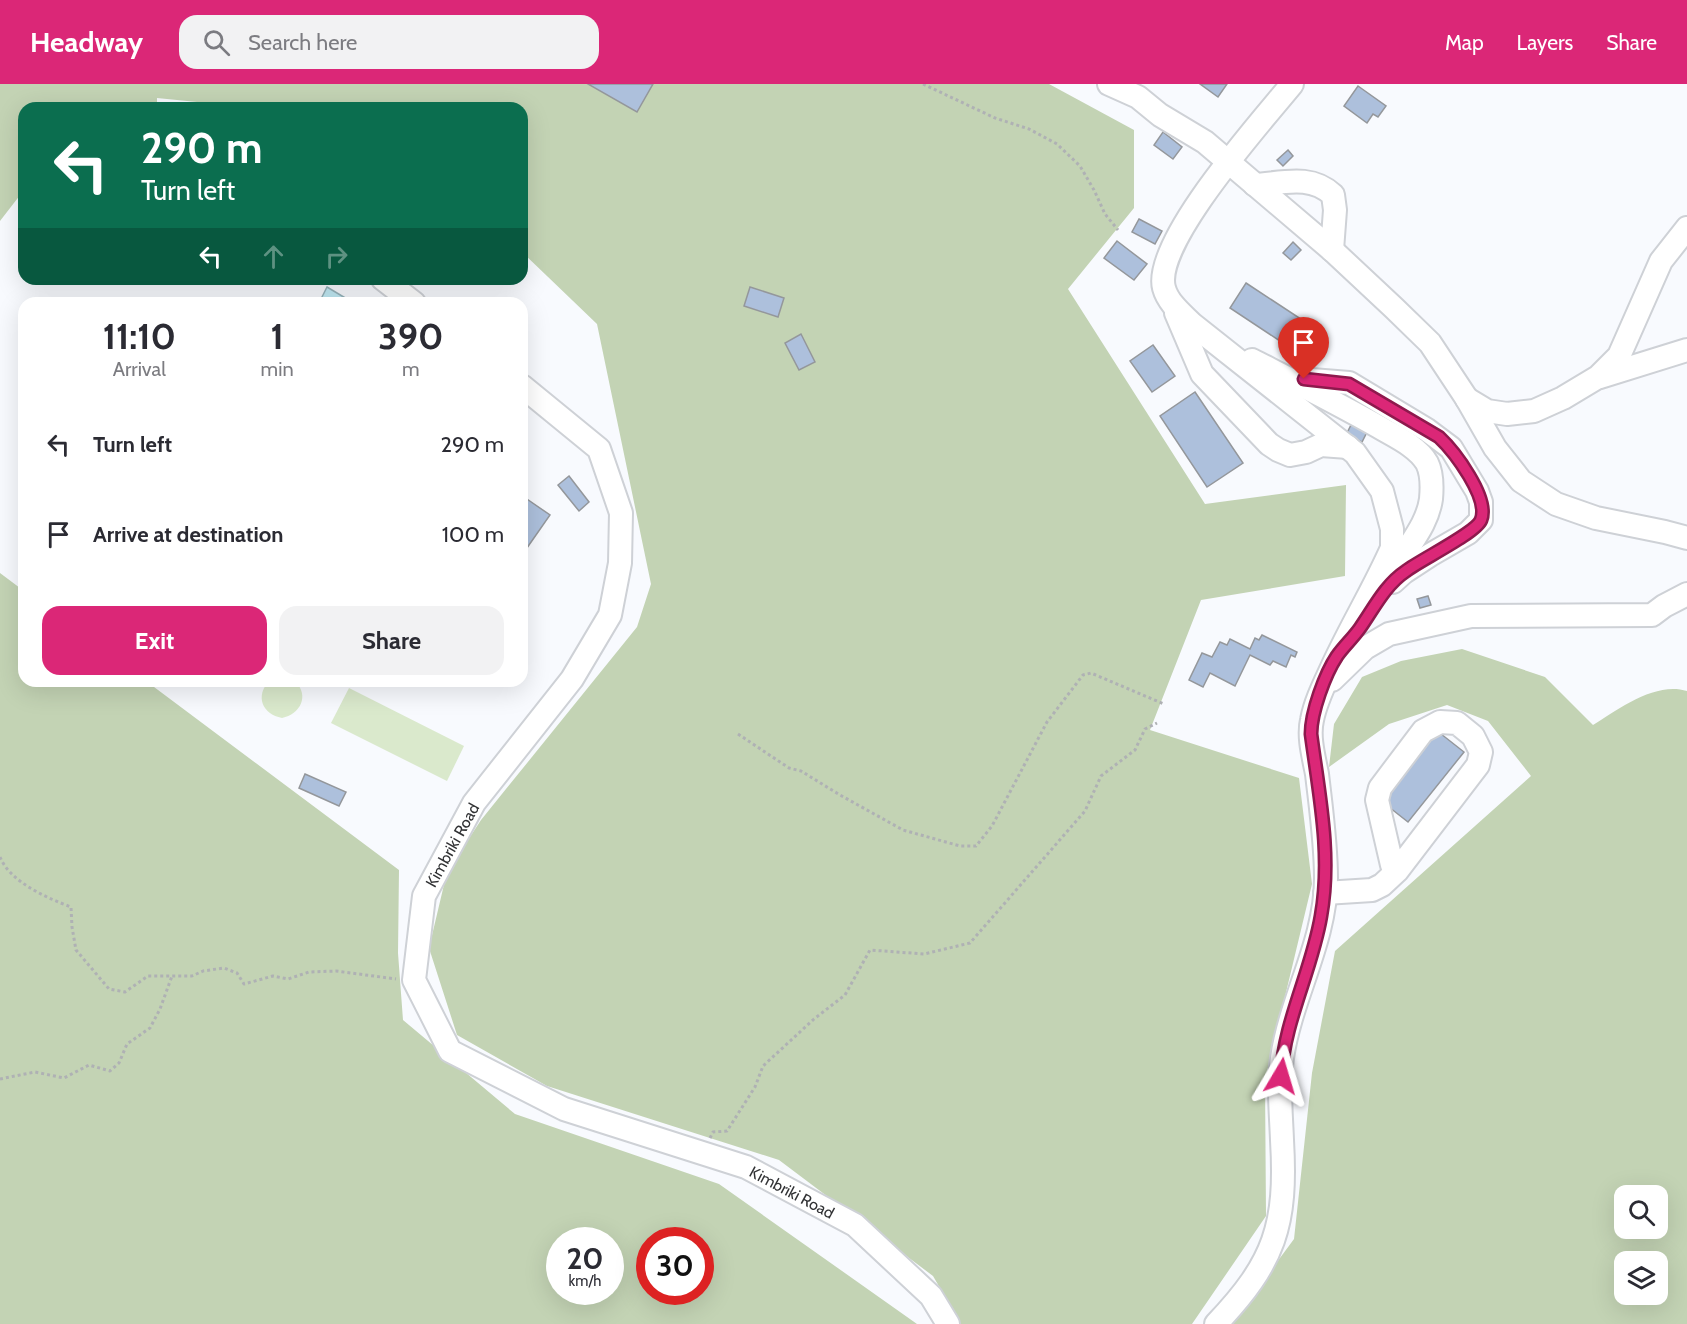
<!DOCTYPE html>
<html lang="en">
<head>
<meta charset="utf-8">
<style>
	body { margin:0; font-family:Cabin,sans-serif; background:#f2f2f3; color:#2b2b33; height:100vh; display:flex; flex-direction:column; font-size:22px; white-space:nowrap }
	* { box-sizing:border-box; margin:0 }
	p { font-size:20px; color:#7c7c81 }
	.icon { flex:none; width:33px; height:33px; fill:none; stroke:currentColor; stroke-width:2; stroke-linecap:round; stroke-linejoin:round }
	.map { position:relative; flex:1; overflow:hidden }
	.panel { position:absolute; left:18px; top:213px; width:510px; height:390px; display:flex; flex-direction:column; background:#fff; border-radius:18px; box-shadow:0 6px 24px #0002 }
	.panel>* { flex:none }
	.top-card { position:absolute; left:18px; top:18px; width:510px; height:183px; border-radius:18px; box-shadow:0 6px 24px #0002; background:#0b6e4f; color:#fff; overflow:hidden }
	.controls { position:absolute; left:1614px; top:1101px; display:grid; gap:12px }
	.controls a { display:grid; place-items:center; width:54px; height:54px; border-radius:12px; background:#fff; box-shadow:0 6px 24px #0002; font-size:30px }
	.speed { position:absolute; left:546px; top:1143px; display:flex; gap:12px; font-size:30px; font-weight:700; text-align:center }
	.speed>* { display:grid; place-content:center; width:78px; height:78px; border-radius:50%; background:#fff; box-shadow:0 6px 24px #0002; line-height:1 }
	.speed small { font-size:15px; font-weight:400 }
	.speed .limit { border:9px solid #d22; background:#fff; color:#111 }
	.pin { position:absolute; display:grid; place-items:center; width:51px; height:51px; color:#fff; margin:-62px -26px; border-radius:50% 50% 50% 0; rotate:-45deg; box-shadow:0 0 6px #0007 }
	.pin .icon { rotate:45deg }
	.me { position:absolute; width:66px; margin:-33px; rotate:7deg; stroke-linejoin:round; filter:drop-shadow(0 0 4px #0008) }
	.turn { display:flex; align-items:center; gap:21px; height:126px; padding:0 24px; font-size:27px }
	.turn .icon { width:78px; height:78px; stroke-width:2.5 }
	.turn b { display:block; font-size:42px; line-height:51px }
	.lanes { display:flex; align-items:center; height:57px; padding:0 24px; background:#0003; justify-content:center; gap:30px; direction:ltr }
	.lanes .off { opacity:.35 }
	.eta { display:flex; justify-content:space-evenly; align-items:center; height:102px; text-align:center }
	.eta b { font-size:36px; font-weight:800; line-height:42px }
	.button { display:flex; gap:12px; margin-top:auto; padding:12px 24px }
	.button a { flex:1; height:69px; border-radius:18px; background:#db2777; color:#fff; font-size:24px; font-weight:800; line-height:69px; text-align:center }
	.button a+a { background:#f2f2f3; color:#2b2b33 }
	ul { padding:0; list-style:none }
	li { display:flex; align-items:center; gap:18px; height:90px; padding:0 24px }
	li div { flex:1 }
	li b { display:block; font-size:22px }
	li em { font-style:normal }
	header { display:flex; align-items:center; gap:36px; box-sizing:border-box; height:84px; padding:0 30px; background:#db2777; color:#fff }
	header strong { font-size:28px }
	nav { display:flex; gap:33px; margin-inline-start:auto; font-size:21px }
	.search { width:420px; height:54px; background:#f2f2f3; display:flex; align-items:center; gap:15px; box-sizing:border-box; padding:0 21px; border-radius:18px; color:#7c7c81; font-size:22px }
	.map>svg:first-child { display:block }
	.green { fill:#dae9cc }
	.forest { fill:#c3d3b4; fill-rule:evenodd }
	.water { fill:#c1eaf5; stroke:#96b3bb; stroke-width:1.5 }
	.building { fill:#adc0dc; stroke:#94979b; stroke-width:1.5 }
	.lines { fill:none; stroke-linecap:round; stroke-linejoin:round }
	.minor-casing { stroke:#ced1d6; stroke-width:26 }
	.path { stroke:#afb1b4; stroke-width:3; stroke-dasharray:3 3; stroke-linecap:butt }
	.minor { stroke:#fff; stroke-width:22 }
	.route-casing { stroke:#8e194d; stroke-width:15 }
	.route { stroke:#db2777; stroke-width:10 }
	.labels { text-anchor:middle; stroke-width:4.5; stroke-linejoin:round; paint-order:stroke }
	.street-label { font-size:16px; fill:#313234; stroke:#fff }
</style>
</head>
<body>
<header>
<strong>Headway</strong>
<div class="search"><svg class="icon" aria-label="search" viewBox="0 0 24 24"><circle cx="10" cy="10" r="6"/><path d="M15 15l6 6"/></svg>Search here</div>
<nav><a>Map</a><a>Layers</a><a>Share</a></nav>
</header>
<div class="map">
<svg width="1687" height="1240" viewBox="0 0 1687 1240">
	<rect width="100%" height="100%" fill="#f8fafe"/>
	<g class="green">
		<path d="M269,597h26c15,15 5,33 -13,37 -20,-4 -27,-22 -13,-37z"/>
		<polygon points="349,604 464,662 447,697 331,639"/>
	</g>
	<g class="forest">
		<polygon points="0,0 1049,0 1134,46 1134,124 1068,205 1205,420 1346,401 1345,492 1201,516 1150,646 1299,694 1312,800 1265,996 1266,1132 1192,1240 961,1240 933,1192 779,1076 547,1002 457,951 429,864 447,788 481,736 637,543 651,500 597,240 522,168 522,24 204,24 197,18 157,14 157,24 24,24 24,106 0,137"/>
		<path d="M0,489l24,18v90h122l253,189 -1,83 5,67 112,94 204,70 198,140h-917zM560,1156h50v52h-50zM650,1156h50v52h-50z"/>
		<path d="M1462,565l83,28 48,48c25,-16 63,-44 94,-34v633h-456l63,-85 18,-166 23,-122 196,-175 -43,-55 -41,-16 -58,19 -60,43 5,-43 28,-47 39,-16zM1624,1112h34v32h-34zM1624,1178h34v32h-34z"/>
	</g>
	<polygon class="water" points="327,203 352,218 352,219 319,219"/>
	<g class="building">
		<polygon points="588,0 653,0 637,28"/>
		<polygon points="1200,0 1227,0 1218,13"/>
		<polygon points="1358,2 1386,22 1378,33 1373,30 1367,39 1344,22"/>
		<polygon points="1163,48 1182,63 1173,75 1154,61"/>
		<polygon points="1288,66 1293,72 1283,82 1277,76"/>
		<polygon points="1139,135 1162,147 1155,160 1132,148"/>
		<polygon points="1117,157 1147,180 1134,196 1104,174"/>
		<polygon points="1293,158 1301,166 1291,176 1283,169"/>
		<polygon points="1246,199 1310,241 1283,259 1230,224"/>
		<polygon points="750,203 784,214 778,233 744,222"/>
		<polygon points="801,250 815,278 799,286 785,259"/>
		<polygon points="1153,261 1175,292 1152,308 1130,277"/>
		<polygon points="1195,308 1243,379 1207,403 1160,332"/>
		<polygon points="1351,341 1367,348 1362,358 1346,351"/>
		<polygon points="569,392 589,418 579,427 558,401"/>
		<polygon points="524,413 550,431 522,471 522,416"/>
		<polygon points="1428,512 1431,521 1420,524 1417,515"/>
		<polygon points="1262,551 1297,568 1295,573 1291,571 1286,583 1273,577 1270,581 1250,571 1235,602 1210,589 1203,603 1189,596 1202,569 1212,573 1220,558 1227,561 1230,555 1250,565 1255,554 1259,556"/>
		<polygon points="1436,646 1464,668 1408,738 1380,716"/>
		<polygon points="305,690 346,708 339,722 299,704"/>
	</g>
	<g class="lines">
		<defs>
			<g id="minor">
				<polyline points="1109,0 1138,13 1160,31 1205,58 1332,166 1394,224 1430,259 1467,315 1495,364 1521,397 1556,420 1596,434 1665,448 1687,454"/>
				<path d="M1255,101c28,-2 56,-11 78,10l2,15 -3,40"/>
				<polyline points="383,195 414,219"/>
				<polyline points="1176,229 1202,290 1269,360 1278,366 1290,371 1306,368 1321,361 1348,363"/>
				<path d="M1252,276c43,22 85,43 127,67 15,9 38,19 48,36 5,10 5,25 4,36 -4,28 -25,48 -37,73"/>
				<polyline points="1600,293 1687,266"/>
				<polyline points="1299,295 1349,299 1427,346 1451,364 1477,407 1481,418 1481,436 1468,449 1430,471 1404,488 1393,498"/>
				<polyline points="522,302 599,365 621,429 620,479 610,531 572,595 474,719 424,812 414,896 450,967 564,1025 746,1083 855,1141 931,1212 948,1240"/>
				<polyline points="1467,315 1487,327 1507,330 1534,327 1563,314 1598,293 1619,272 1661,177 1687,144"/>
				<polyline points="1332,596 1365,564 1389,550 1471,532 1652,531 1664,522 1687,510"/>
				<polyline points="1325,809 1372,806 1382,801 1397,787 1478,681 1481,668 1473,652 1457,639 1440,638 1423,647 1380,704 1377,716 1392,781 1397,787"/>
				<path d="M1216,1240c59,-62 71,-99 66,-184 -1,-27 -4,-55 0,-82 9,-61 44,-117 44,-180 0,-35 -5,-69 -9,-104 -3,-16 -9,-37 -5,-54 3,-16 10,-31 17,-46 19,-43 44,-83 63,-126v-19l-10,-38 -27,-38 -163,-129c-10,-10 -24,-21 -28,-36 -12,-45 98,-167 128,-204"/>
			</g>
		</defs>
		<use href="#minor" class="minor-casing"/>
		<g class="path">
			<polyline points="923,0 995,34 1029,45 1057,60 1080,82 1094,106 1105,130 1118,146"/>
			<polyline points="738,650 789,684 801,687 840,711 903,746 960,762 976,762 992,742 1047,638 1083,591 1091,589 1164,620"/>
			<path d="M0,773c10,25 47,41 71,50l1,20 4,23 33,39 16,3 23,-16h44l11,-5 21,-3 13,5 7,11 29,-8 15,3 21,-7 27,-1 60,8"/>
			<polyline points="0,995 35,988 64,994 89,981 110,987 119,979 127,960 150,944 160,925 172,892"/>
			<polyline points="710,1054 713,1048 727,1047 755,1003 763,982 814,935 845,911 870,866 924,870 970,859 1085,727 1101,692 1135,666 1145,645 1157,639"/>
		</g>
		<use href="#minor" class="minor"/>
	</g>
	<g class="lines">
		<defs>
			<path id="route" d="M1281,992c3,-55 31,-106 40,-160 11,-61 -2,-122 -10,-182 0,-22 14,-60 26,-78 7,-10 16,-18 23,-28 14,-20 25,-43 46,-57 14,-11 70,-38 75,-51 9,-22 -27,-69 -42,-83l-90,-53 -45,-5"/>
		</defs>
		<use href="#route" class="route-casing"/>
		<use href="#route" class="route"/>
	</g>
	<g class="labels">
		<g class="street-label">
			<text transform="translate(452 761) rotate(-61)" y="6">Kimbriki Road</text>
			<text transform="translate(792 1108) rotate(28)" y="6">Kimbriki Road</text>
		</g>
	</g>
</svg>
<div class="controls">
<a><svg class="icon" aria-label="search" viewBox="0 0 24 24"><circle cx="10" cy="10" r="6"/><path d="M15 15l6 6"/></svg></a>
<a><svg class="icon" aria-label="layers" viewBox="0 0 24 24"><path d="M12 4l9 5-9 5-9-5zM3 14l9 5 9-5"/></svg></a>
</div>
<div class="speed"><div>20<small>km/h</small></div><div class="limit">30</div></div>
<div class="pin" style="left:1304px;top:295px;background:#d93025"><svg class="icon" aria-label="arrive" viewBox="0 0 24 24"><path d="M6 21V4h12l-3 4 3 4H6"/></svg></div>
<svg class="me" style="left:1281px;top:992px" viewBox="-20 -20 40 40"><path d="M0-17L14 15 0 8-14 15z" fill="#db2777" stroke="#fff" stroke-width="4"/></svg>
<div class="top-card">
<div class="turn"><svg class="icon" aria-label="left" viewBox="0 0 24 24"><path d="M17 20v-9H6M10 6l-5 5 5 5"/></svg><div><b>290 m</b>Turn left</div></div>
<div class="lanes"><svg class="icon" aria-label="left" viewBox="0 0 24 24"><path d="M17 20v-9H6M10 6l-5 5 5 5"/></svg><svg class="icon off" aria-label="ahead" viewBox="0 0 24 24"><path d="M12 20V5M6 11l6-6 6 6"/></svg><svg class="icon off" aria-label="right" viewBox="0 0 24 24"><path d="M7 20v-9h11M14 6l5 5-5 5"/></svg></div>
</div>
<section class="panel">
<div class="eta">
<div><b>11:10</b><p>Arrival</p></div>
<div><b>1</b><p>min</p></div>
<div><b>390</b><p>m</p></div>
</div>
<ul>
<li><svg class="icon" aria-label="left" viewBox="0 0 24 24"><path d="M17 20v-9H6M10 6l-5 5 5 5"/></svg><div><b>Turn left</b></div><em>290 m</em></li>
<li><svg class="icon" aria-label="arrive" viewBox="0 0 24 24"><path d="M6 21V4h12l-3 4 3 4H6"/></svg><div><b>Arrive at destination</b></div><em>100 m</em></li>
</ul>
<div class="button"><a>Exit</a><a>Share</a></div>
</section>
</div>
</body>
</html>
